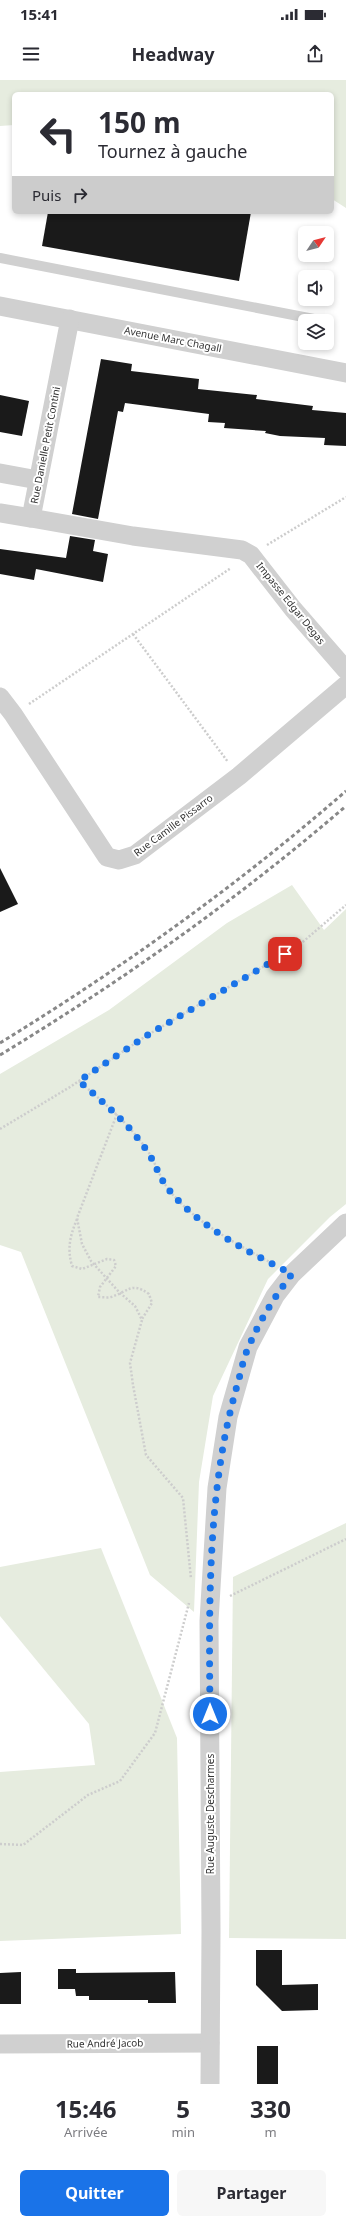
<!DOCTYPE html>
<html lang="fr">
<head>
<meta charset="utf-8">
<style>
	body { margin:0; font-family:"Noto Sans",sans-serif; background:#f7f7f7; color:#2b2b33; height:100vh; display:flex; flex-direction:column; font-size:15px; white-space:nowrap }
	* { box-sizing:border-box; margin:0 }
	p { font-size:13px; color:#7c7c81 }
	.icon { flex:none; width:22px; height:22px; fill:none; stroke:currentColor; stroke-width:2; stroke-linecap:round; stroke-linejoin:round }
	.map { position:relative; height:2004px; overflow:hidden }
	.details { display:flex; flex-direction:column; background:#fff; flex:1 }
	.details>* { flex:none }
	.hud { position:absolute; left:12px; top:12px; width:322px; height:122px; border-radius:6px; box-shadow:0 2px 6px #0003; background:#fff; color:#2b2b33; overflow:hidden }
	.needle { width:26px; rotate:55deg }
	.buttons { position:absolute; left:298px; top:146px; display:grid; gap:8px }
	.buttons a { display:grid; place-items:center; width:36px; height:36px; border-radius:6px; background:#fff; box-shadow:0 2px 6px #0003; font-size:20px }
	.pin { position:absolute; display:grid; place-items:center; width:34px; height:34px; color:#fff; margin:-17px; border-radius:8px; box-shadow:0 2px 6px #0006 }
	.me { position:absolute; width:44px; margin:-22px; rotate:0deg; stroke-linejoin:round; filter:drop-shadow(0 0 3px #0008) }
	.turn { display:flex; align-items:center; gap:14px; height:84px; padding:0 20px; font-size:18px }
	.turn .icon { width:52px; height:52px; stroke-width:2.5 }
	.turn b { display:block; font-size:28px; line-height:34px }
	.then { display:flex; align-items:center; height:38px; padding:0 20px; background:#0003; gap:8px; font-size:15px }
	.eta { display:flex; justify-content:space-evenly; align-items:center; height:68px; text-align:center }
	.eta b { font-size:24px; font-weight:700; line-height:28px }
	.primary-button { display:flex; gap:8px; margin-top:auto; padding:8px 20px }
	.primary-button a { flex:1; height:46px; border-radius:6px; background:#1a73e8; color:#fff; font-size:16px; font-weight:700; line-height:46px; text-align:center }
	.primary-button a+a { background:#f7f7f7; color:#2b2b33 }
	.status { display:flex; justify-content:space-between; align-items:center; height:28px; padding:0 20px; background:#fff; direction:ltr }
	.status svg { height:11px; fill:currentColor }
	header { display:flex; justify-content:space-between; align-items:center; height:52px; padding:0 20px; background:#fff; font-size:18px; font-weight:700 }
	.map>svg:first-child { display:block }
	.green { fill:#e6ecdf }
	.building { fill:#1a1a1a }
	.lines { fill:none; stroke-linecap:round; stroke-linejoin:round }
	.path { stroke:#cdcdcd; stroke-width:2.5; stroke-dasharray:2 2; stroke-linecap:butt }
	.service { stroke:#d0d0d0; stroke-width:10 }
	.minor { stroke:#d0d0d0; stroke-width:19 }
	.rail { stroke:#888; stroke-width:3; stroke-dasharray:4 3; stroke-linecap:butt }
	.route { stroke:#1a73e8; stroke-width:7; stroke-dasharray:0 12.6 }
	.labels { text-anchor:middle; stroke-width:4; stroke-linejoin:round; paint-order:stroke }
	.street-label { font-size:10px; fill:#333; stroke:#fff }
</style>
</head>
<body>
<div class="status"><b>15:41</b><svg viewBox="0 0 49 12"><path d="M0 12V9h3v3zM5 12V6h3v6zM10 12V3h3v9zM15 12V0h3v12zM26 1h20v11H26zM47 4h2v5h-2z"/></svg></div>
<header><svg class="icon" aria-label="menu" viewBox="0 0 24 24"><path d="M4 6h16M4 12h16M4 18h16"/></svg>Headway<svg class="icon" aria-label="share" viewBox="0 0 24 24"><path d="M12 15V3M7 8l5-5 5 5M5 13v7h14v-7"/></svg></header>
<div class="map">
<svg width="346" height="2004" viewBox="0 0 346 2004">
	<rect width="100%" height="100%" fill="#fff"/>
	<g class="green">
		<polygon points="0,0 346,0 346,128 332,119 332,14 14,14 14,45 0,46"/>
		<polygon points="292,805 324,850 346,829 346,1124 330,1137 268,1199 213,1316 199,1402 194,1532 150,1495 21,1172 0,1165 0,994 109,930 227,843"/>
		<polygon points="346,1443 346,1859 229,1858 233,1497"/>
		<polygon points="101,1468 177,1658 181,1854 0,1861 0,1692 95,1685 89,1644 0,1536 0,1487"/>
	</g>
	<g class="building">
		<polygon points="48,132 251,132 239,201 42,166"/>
		<polygon points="101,279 132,284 131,291 199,299 198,309 257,315 256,319 313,326 312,330 346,333 346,366 324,365 325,358 280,356 265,353 266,351 224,348 225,343 208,342 209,334 125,323 123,332 118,331 98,439 72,434"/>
		<polygon points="0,315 29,321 22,356 0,352"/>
		<polygon points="70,456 95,460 93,471 108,474 103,502 36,489 34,500 0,494 0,469 66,478"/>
		<polygon points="0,788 18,824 0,832"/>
		<polygon points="256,1870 282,1870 282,1905 318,1904 318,1930 282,1931 256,1905"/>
		<polygon points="58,1889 76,1889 76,1893 175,1892 176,1923 148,1923 148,1920 89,1920 89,1916 76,1916 75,1909 58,1909"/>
		<polygon points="21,1892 21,1924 0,1924 0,1893"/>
		<rect x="257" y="1966" width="21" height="38"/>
	</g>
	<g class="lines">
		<g class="path">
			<polyline points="267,465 346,417"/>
			<polyline points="133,554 228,682"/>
			<polyline points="29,624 231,488"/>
			<path d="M79,1001c24,21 48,41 66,66 10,13 14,30 24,43 26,33 70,55 106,75"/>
			<polyline points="117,1034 77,1138 82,1164 91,1181 119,1212 135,1226 142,1240 130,1283 133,1305 146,1375 183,1418 191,1499"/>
			<polyline points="0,1049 70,1007 146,956 298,866 346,825"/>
			<path d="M77,1139c-7,17 -10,29 -5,47l10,3 25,-10 7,1 2,6 -16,21 -2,10c4,0 9,1 13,0 17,-5 20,-16 38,-3l3,9 -10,16"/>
			<polyline points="230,1516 346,1459"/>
			<polyline points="0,1764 23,1765 88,1715 120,1701 155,1653 189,1523"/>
		</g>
		<polyline class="service" points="0,178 319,240"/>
		<g class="minor">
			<polyline points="0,226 346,293"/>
			<polyline points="70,239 31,438 133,456 242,470 251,475 293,529 346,590"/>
			<polyline points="0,393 38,400"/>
			<polyline points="0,433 31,438"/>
			<polyline points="0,617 13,634 107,777 119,780 135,775 239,696 346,605"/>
			<polyline points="0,1964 210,1963"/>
			<polyline points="210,2004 211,1851 209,1541 217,1408 228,1337 248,1267 275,1216 292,1194 346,1143"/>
		</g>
		<g class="rail">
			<path d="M0,963c122,-75 238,-158 346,-252"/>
			<path d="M0,975c122,-74 238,-156 346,-249"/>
		</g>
	</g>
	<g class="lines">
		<path class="route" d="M210,1634c-1,-107 -3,-225 27,-328 4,-13 6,-28 12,-40 11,-26 26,-50 43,-72 -43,-22 -92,-46 -123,-84 -10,-12 -14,-29 -24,-42 -18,-26 -42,-46 -66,-67l67,-45 139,-82"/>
	</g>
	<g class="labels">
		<g class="street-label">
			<text transform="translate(173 259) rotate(11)" y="4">Avenue Marc Chagall</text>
			<text transform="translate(45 365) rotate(-79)" y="4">Rue Danielle Petit Contini</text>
			<text transform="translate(291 523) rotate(51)" y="4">Impasse Edgar Degas</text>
			<text transform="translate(173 745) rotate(-37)" y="4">Rue Camille Pissarro</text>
			<text transform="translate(210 1734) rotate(-90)" y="4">Rue Auguste Descharmes</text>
			<text transform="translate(105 1963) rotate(-1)" y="4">Rue André Jacob</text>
		</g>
	</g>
</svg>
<div class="buttons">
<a><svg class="needle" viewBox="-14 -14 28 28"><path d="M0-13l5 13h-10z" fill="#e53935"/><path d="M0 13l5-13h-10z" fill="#7c7c81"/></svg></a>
<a><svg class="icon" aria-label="sound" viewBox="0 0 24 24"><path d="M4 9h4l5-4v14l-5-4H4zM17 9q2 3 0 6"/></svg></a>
<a><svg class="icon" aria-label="layers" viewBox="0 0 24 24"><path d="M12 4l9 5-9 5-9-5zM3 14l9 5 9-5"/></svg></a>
</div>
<div class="pin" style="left:285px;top:874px;background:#d93025"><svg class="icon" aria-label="arrive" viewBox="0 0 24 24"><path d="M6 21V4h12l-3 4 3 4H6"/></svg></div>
<svg class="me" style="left:210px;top:1634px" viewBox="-20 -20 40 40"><circle r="17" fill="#1a73e8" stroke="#fff" stroke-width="3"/><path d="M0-11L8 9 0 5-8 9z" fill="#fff"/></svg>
<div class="hud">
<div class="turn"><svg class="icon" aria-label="left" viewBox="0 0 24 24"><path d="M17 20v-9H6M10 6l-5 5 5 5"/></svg><div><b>150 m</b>Tournez à gauche</div></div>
<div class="then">Puis<svg class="icon" aria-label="right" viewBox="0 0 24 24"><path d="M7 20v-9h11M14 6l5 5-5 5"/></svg></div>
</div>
</div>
<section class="details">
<div class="eta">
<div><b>15:46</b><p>Arrivée</p></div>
<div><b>5</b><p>min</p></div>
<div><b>330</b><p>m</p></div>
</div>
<div class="primary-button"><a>Quitter</a><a>Partager</a></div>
</section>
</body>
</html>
